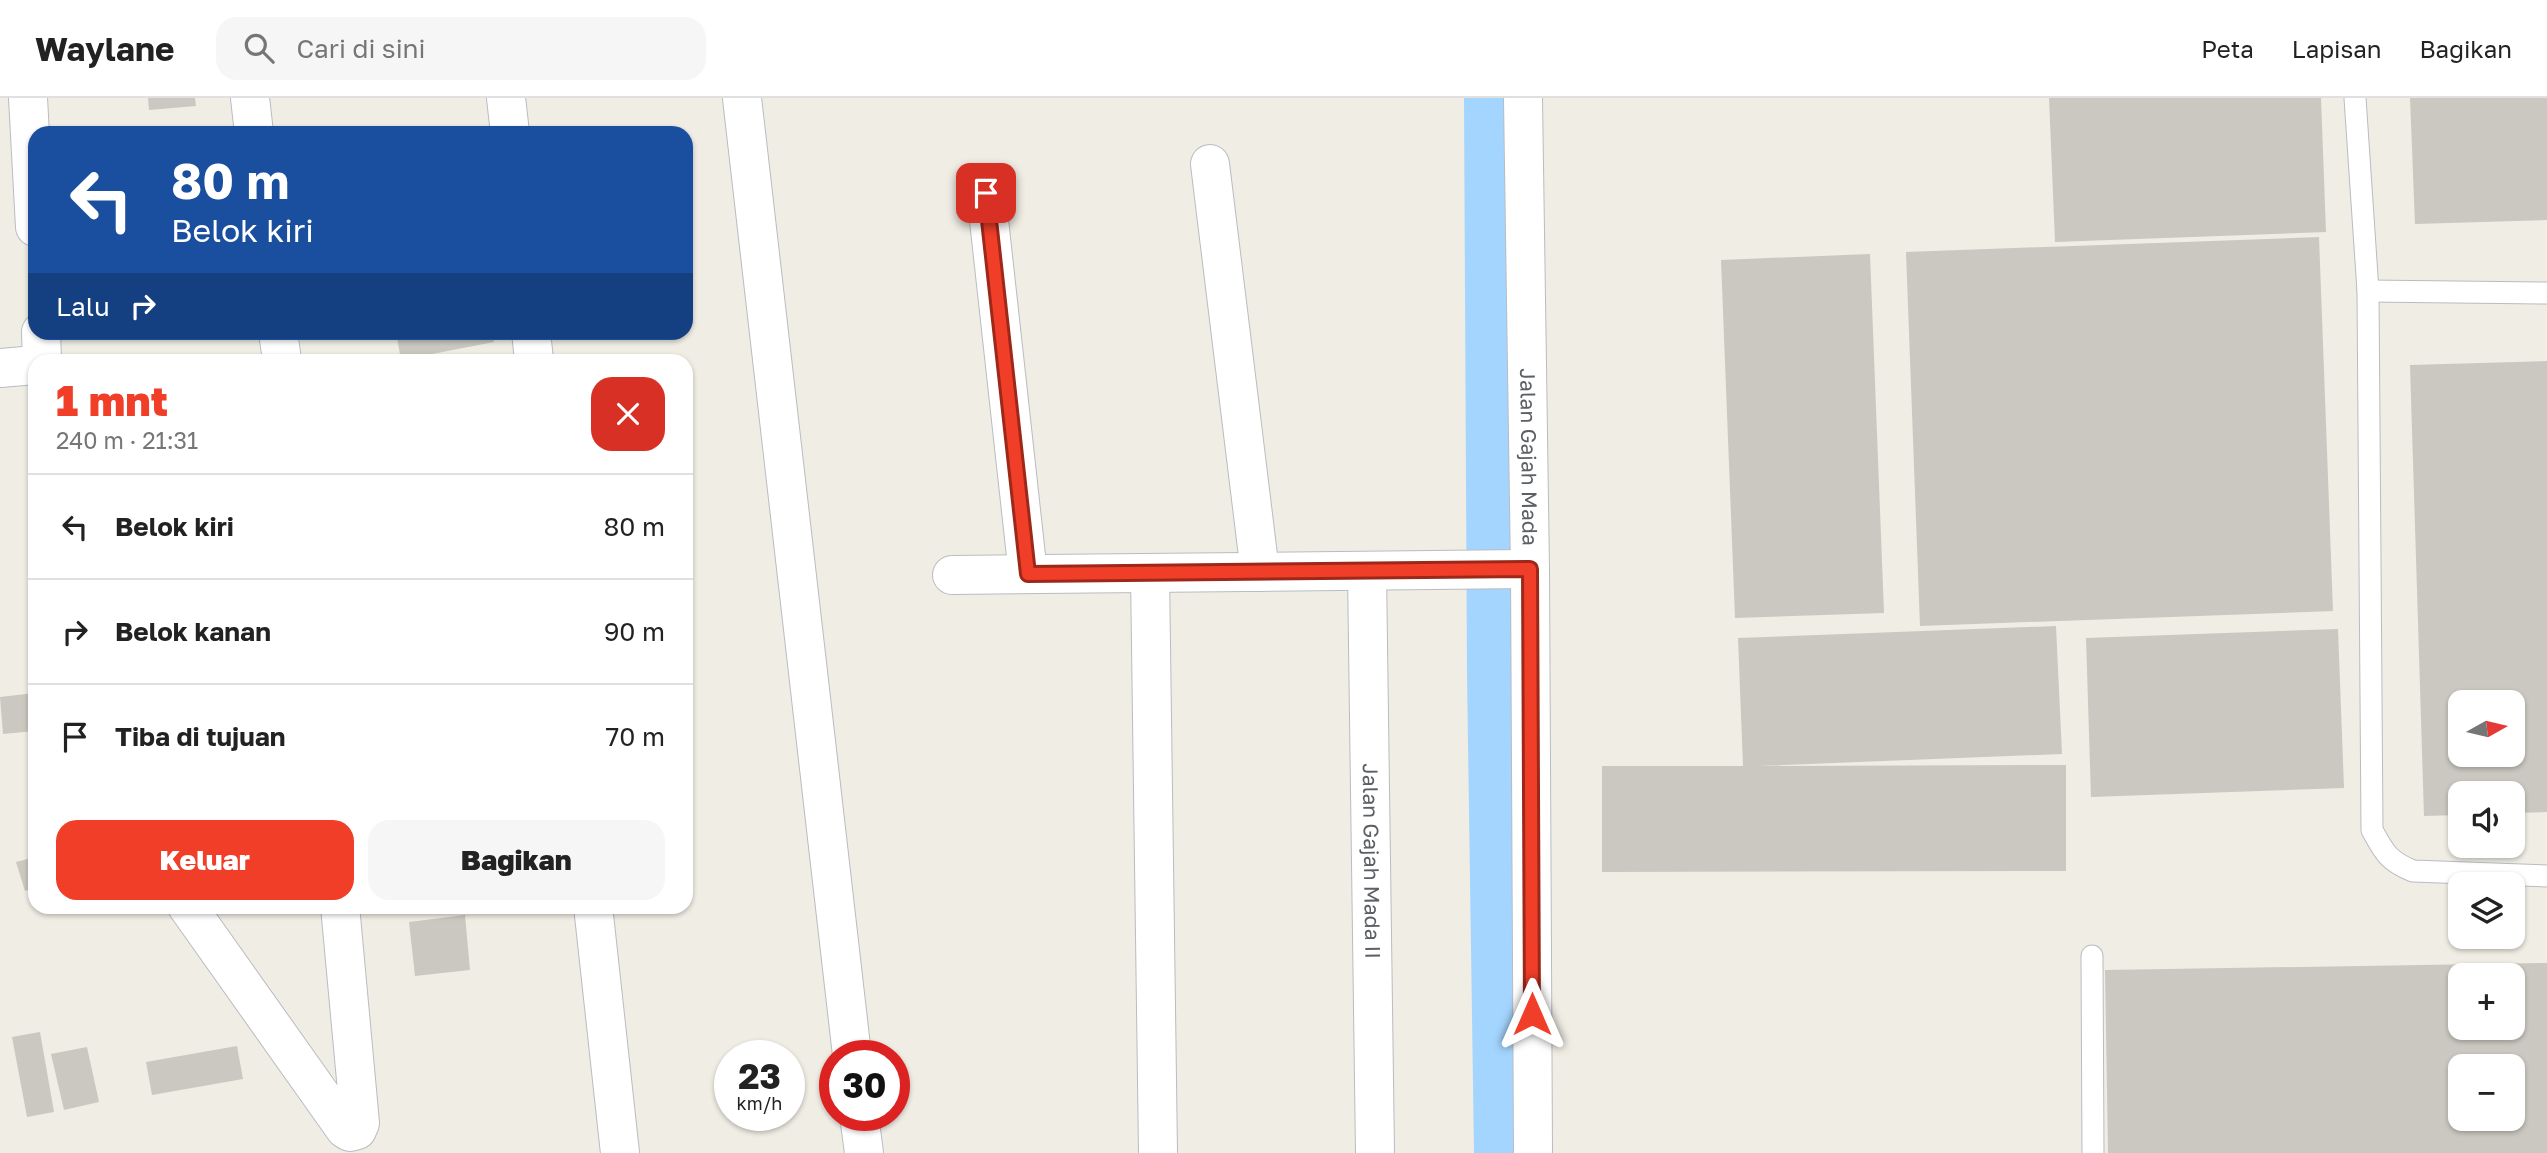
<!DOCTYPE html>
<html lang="id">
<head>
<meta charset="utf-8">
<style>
	body { margin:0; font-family:"Golos Text",sans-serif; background:#f6f6f6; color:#222; height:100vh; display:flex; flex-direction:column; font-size:26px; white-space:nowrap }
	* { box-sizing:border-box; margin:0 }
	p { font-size:23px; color:#767676 }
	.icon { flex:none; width:38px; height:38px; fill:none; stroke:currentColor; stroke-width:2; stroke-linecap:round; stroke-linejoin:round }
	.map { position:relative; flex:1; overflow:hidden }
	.panel { position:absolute; left:28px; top:256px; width:665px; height:560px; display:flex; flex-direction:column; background:#fff; border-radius:21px; box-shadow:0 2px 5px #0004 }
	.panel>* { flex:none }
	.top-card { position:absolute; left:28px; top:28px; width:665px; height:214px; border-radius:21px; box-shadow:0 2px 5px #0004; background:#1a4fa0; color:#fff; overflow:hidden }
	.needle { width:46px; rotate:82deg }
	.controls { position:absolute; left:2448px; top:592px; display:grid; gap:14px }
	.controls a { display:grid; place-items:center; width:77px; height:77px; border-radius:14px; background:#fff; box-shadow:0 2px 5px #0004; font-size:35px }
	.speed { position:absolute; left:714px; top:942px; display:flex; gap:14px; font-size:35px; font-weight:700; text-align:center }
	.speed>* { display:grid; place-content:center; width:91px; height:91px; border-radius:50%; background:#fff; box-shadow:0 2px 5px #0004; line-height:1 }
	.speed small { font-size:18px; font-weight:400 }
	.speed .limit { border:10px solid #d22; background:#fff; color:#111 }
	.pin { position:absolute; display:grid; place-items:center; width:60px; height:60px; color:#fff; margin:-30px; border-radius:14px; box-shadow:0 4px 10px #0006 }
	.me { position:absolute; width:77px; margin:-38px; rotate:0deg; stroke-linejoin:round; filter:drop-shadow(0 0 5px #0008) }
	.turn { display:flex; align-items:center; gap:24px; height:147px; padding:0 28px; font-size:32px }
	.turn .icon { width:91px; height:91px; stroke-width:2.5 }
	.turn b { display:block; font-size:49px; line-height:60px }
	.then { display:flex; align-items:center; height:66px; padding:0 28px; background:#0003; gap:14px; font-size:26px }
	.round { display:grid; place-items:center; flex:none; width:74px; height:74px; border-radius:21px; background:#f6f6f6 }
	.overview { display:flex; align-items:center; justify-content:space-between; height:119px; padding:0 28px }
	h1 { font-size:42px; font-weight:800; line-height:52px; color:#f13e28 }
	.action { display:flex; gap:14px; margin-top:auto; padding:14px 28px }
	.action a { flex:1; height:80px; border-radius:21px; background:#f13e28; color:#fff; font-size:28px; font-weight:800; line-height:80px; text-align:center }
	.action a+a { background:#f6f6f6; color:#222 }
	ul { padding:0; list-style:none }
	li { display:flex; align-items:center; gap:21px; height:105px; padding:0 28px; border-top:2px solid #e0e0e0 }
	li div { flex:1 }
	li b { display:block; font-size:26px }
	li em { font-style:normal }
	header { display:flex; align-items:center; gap:42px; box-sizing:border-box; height:98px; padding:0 35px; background:#fff; border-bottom:2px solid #e0e0e0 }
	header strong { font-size:33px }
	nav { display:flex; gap:38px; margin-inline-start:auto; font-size:24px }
	.search { width:490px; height:63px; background:#f6f6f6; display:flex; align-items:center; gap:18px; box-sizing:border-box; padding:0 24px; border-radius:21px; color:#767676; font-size:26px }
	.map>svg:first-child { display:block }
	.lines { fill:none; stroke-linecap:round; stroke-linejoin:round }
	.river { stroke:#a4d5ff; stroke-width:68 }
	.building { fill:#cac8c1; fill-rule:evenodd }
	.service-casing { stroke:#b9bcc1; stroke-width:23 }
	.minor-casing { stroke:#b9bcc1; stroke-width:40 }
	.service { stroke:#fff; stroke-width:21 }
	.minor { stroke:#fff; stroke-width:38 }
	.route-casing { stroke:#9d281a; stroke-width:18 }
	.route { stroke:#f13e28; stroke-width:12 }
	.labels { text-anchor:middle; stroke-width:7; stroke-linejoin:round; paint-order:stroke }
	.street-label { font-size:21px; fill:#5c6065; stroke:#fff }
</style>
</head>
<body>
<header>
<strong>Waylane</strong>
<div class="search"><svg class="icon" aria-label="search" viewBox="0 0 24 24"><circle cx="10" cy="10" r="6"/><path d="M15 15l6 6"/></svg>Cari di sini</div>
<nav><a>Peta</a><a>Lapisan</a><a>Bagikan</a></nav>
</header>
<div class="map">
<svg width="2547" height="1055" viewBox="0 0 2547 1055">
	<rect width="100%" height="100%" fill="#efede4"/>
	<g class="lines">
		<polyline class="river" points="1498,0 1501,575 1508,1055"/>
	</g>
	<g class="building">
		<polygon points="148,0 195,0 196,8 149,12"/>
		<polygon points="2049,0 2321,0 2326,134 2055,144"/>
		<polygon points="2410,0 2547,0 2547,122 2415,126"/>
		<polygon points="2319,139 2333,513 1920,528 1906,154"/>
		<polygon points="1870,156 1884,515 1735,520 1721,162"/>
		<polygon points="396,234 492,234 494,244 401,262"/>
		<path d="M2547,263v451l-34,1v-20h-53v22l-36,1 -14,-451zM2460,604h53v52h-53z"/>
		<polygon points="2056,528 2062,656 1758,668 2066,667 2066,773 1602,774 1602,668 1743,668 1738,540"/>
		<polygon points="2338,531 2344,690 2091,699 2086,540"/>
		<polygon points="35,595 35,633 3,636 0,599"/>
		<polygon points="35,759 35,790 25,793 16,764"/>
		<polygon points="465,817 470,872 415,878 409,824"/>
		<path d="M2547,865v190h-439l-3,-183zM2460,877h53v52h-53zM2460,968h53v52h-53z"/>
		<polygon points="40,934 54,1014 27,1019 12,939"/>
		<polygon points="237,948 243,981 152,997 146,964"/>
		<polygon points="87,949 99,1004 64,1012 51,956"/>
	</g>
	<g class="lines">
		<defs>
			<g id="service">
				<path d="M2355,0l13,193 4,539c12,22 16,31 41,41l134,5"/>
				<polyline points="2368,193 2547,195"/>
				<polyline points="2092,858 2093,1055"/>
			</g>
			<g id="minor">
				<polyline points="28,0 35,129"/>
				<polyline points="250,0 254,35"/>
				<polyline points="506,0 510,35"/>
				<polyline points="742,0 852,957"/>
				<path id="s1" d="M1523,0l7,471 3,584"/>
				<polyline points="1210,66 1260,474"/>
				<polyline points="986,95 1028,476"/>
				<polyline points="41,234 42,262"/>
				<polyline points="278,234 282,262"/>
				<polyline points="531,234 534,262"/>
				<polyline points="0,270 35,267"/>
				<path id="s2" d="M1367,473l8,582"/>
				<polyline points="1150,475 1158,1055"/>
				<polyline points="952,477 1530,471"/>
				<polyline points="187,808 345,1031 350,1034 357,1032 360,1025 340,808"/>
				<polyline points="593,808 620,1055"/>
				<polyline points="859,1017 864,1055"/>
			</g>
		</defs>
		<use href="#service" class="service-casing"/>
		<use href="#minor" class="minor-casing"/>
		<use href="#service" class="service"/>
		<use href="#minor" class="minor"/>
	</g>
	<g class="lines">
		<defs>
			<polyline id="route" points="986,95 1028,476 1530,471 1532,916"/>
		</defs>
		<use href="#route" class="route-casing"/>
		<use href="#route" class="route"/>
	</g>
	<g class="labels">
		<g class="street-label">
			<text dy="7" stroke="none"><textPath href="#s1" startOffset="359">Jalan Gajah Mada</textPath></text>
			<text dy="7" stroke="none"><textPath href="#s2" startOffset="290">Jalan Gajah Mada II</textPath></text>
		</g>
	</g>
</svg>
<div class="controls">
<a><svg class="needle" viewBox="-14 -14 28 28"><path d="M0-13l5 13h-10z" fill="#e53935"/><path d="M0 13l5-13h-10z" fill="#767676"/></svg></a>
<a><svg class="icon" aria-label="sound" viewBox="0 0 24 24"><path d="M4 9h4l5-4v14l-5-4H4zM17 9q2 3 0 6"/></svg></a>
<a><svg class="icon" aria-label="layers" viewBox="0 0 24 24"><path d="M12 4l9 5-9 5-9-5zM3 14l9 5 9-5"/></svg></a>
<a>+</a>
<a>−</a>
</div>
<div class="speed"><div>23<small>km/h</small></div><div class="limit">30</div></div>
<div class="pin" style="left:986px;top:95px;background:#d93025"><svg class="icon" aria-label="arrive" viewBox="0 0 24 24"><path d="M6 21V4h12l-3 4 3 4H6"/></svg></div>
<svg class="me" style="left:1532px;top:916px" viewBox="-20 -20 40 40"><path d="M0-17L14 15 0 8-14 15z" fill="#f13e28" stroke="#fff" stroke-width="4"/></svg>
<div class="top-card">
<div class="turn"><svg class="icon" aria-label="left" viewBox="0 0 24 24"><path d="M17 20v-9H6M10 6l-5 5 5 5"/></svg><div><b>80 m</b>Belok kiri</div></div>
<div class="then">Lalu<svg class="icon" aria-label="right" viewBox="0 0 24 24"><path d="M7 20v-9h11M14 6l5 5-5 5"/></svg></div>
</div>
<section class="panel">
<div class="overview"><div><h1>1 mnt</h1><p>240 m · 21:31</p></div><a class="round" style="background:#d93025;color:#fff"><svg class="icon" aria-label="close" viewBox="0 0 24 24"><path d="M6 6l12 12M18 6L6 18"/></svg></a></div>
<ul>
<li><svg class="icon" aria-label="left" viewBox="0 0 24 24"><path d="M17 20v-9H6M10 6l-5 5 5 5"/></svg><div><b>Belok kiri</b></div><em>80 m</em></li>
<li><svg class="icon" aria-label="right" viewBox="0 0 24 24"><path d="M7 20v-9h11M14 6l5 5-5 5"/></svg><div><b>Belok kanan</b></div><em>90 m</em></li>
<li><svg class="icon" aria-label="arrive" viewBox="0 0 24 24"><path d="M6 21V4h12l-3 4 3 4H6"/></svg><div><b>Tiba di tujuan</b></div><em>70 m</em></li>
</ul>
<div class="action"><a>Keluar</a><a>Bagikan</a></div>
</section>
</div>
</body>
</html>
